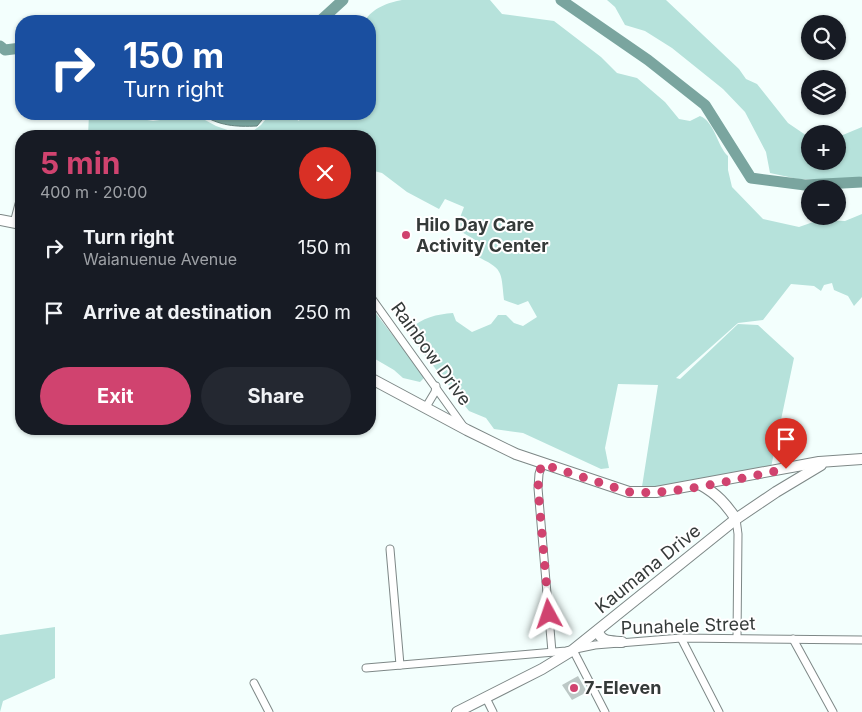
<!DOCTYPE html>
<html lang="en">
<head>
<meta charset="utf-8">
<style>
	body { margin:0; font-family:Inter,sans-serif; background:#242831; color:#f1f3f6; height:100vh; display:flex; flex-direction:column; font-size:19px; white-space:nowrap }
	* { box-sizing:border-box; margin:0 }
	p { font-size:16px; color:#9ea1a6 }
	.icon { flex:none; width:28px; height:28px; fill:none; stroke:currentColor; stroke-width:2; stroke-linecap:round; stroke-linejoin:round }
	.map { position:relative; flex:1; overflow:hidden }
	.side { position:absolute; left:15px; top:130px; width:361px; height:305px; display:flex; flex-direction:column; background:#171b24; border-radius:20px; box-shadow:0 1px 4px #0004 }
	.side>* { flex:none }
	.hud { position:absolute; left:15px; top:15px; width:361px; height:105px; border-radius:20px; box-shadow:0 1px 4px #0004; background:#1a4fa0; color:#fff; overflow:hidden }
	.fabs { position:absolute; left:801px; top:15px; display:grid; gap:10px }
	.fabs a { display:grid; place-items:center; width:45px; height:45px; border-radius:50%; background:#171b24; box-shadow:0 1px 4px #0004; font-size:25px }
	.pin { position:absolute; display:grid; place-items:center; width:42px; height:42px; color:#fff; margin:-51px -21px; border-radius:50% 50% 50% 0; rotate:-45deg; box-shadow:0 0 5px #0007 }
	.pin .icon { rotate:45deg }
	.me { position:absolute; width:55px; margin:-28px; rotate:355deg; stroke-linejoin:round; filter:drop-shadow(0 0 4px #0008) }
	.turn { display:flex; align-items:center; gap:18px; height:105px; padding:0 25px; font-size:22px }
	.turn .icon { width:65px; height:65px; stroke-width:2.5 }
	.turn b { display:block; font-size:35px; line-height:42px }
	.round { display:grid; place-items:center; flex:none; width:52px; height:52px; border-radius:26px; background:#242831 }
	.headline { display:flex; align-items:center; justify-content:space-between; height:85px; padding:0 25px }
	h1 { font-size:30px; font-weight:700; line-height:38px; color:#d0436f }
	.cta { display:flex; gap:10px; margin-top:auto; padding:10px 25px }
	.cta a { flex:1; height:58px; border-radius:30px; background:#d0436f; color:#fff; font-size:20px; font-weight:700; line-height:58px; text-align:center }
	.cta a+a { background:#242831; color:#f1f3f6 }
	ul { padding:0; list-style:none }
	li { display:flex; align-items:center; gap:15px; height:65px; padding:0 25px }
	li div { flex:1 }
	li b { display:block; font-size:19px }
	li em { font-style:normal }
	.map>svg:first-child { display:block }
	.green { fill:#b6e2db }
	.water { fill:#7aa59f; stroke:#658580 }
	.lines { fill:none; stroke-linecap:round; stroke-linejoin:round }
	.river { stroke:#7aa59f; stroke-width:11 }
	.building { fill:#bcc8c6 }
	.street-casing { stroke:#7e8887; stroke-width:9 }
	.secondary-casing { stroke:#7e8887; stroke-width:12 }
	.street { stroke:#fff; stroke-width:7 }
	.secondary { stroke:#fff; stroke-width:10 }
	.route { stroke:#d0436f; stroke-width:9; stroke-dasharray:0 16.2 }
	.poi-dot { fill:#d0436f; stroke:#fff; stroke-width:2 }
	.labels { text-anchor:middle; stroke-width:4; stroke-linejoin:round; paint-order:stroke }
	.poi-label { font-size:18px; font-weight:bold; fill:#353a39; stroke:#fff; text-anchor:start }
	.street-label { font-size:18px; fill:#353a39; stroke:#fff }
</style>
</head>
<body>
<div class="map">
<svg width="862" height="712" viewBox="0 0 862 712">
	<rect width="100%" height="100%" fill="#f3fffd"/>
	<g class="green">
		<path d="M402,0h88l12,14 52,7 47,36 16,16 20,5 28,24 14,17 11,2 10,-5c15,6 17,30 28,40v14l4,17 31,32 36,8 20,-7 26,1 17,-7v83l-8,9 -6,-10 -14,-6 -2,-7 -8,2 -3,6 -7,-5 -23,-2 -28,36 -25,3 -62,55 4,1 58,-55 20,1 36,33 -24,114 -129,21 17,-108 -40,-1 -13,64 4,20 -8,1 -78,-36 -29,-4 -8,-11 -17,-7 -53,-67 -6,-15c12,-11 27,-15 43,-16l3,8 16,11 19,-8 7,-9h8l8,8 9,3 14,-9 -9,-16 -10,4 -14,-5c-3,-30 -1,-31 -28,-44l1,-15 -17,-10 -2,-8 6,-16 -19,-8 -6,10 -32,-17 -25,-19 -12,-3v-34h-282l1,-22h24l40,7 7,-1 10,-6h24l22,12 23,8 14,-3 8,-6 9,-11h22l-1,2 8,5 2,-7h69v-93h-5c6,-12 24,-19 37,-21z"/>
		<polygon points="607,0 666,0 739,69 746,79 757,84 788,123 810,138 810,161 838,161 838,137 862,127 862,176 854,179 798,179 770,173 766,152 745,112 723,89 672,48 645,31 625,25 615,7"/>
		<polygon points="370,306 422,373 424,378 420,382 403,378 394,370 370,356"/>
		<polygon points="55,627 55,678 3,701 0,712 0,635"/>
	</g>
	<path class="water" d="M201,114h66l-10,12c-21,1 -38,0 -56,-12z"/>
	<g class="lines">
		<g class="river">
			<polyline points="561,0 648,60 705,105 751,178 805,185 862,182"/>
			<polyline points="320,21 343,0"/>
			<polyline points="0,46 5,50 21,48"/>
		</g>
	</g>
	<polygon class="building" points="578,676 587,692 572,700 562,685"/>
	<g class="lines">
		<defs>
			<g id="street">
				<polyline points="14,223 19,204 21,204"/>
				<polyline points="370,296 466,430"/>
				<polyline points="426,407 435,392 436,386"/>
				<polyline points="542,464 539,474 538,488 552,652"/>
				<polyline points="736,519 738,534 737,638"/>
				<polyline points="390,549 400,665"/>
				<polyline points="681,638 719,712"/>
				<polyline points="793,639 833,712"/>
				<polyline points="573,650 605,712"/>
				<polyline points="366,668 566,651 595,645 681,638 862,640"/>
				<polyline points="254,683 269,712"/>
				<polyline points="486,698 493,712"/>
			</g>
			<g id="secondary">
				<polyline points="0,220 21,224"/>
				<polyline points="370,378 467,430 516,454 629,492 656,492 819,462 862,459"/>
				<path d="M701,485c16,9 25,19 35,34"/>
				<path d="M598,631c3,12 14,10 24,11"/>
				<polyline points="457,712 542,669 573,650 736,519 776,492 821,465"/>
			</g>
		</defs>
		<use href="#street" class="street-casing"/>
		<use href="#secondary" class="secondary-casing"/>
		<use href="#street" class="street"/>
		<use href="#secondary" class="secondary"/>
	</g>
	<g class="lines">
		<path class="route" d="M549,614l-11,-126 1,-14 3,-10 87,28c45,4 111,-14 157,-23"/>
	</g>
	<g class="poi-dot">
		<circle cx="406" cy="235" r="5"/>
		<circle cx="574" cy="688" r="5"/>
	</g>
	<g class="labels">
		<g class="poi-label">
			<text x="416" y="231">Hilo Day Care<tspan x="416" dy="21">Activity Center</tspan></text>
			<text x="584" y="694">7-Eleven</text>
		</g>
		<g class="street-label">
			<text transform="translate(431 354) rotate(54)" y="6">Rainbow Drive</text>
			<text transform="translate(648 569) rotate(-39)" y="6">Kaumana Drive</text>
			<text transform="translate(688 626) rotate(-2)" y="6">Punahele Street</text>
		</g>
	</g>
</svg>
<div class="fabs">
<a><svg class="icon" aria-label="search" viewBox="0 0 24 24"><circle cx="10" cy="10" r="6"/><path d="M15 15l6 6"/></svg></a>
<a><svg class="icon" aria-label="layers" viewBox="0 0 24 24"><path d="M12 4l9 5-9 5-9-5zM3 14l9 5 9-5"/></svg></a>
<a>+</a>
<a>−</a>
</div>
<div class="pin" style="left:786px;top:469px;background:#d93025"><svg class="icon" aria-label="arrive" viewBox="0 0 24 24"><path d="M6 21V4h12l-3 4 3 4H6"/></svg></div>
<svg class="me" style="left:549px;top:614px" viewBox="-20 -20 40 40"><path d="M0-17L14 15 0 8-14 15z" fill="#d0436f" stroke="#fff" stroke-width="4"/></svg>
<div class="hud">
<div class="turn"><svg class="icon" aria-label="right" viewBox="0 0 24 24"><path d="M7 20v-9h11M14 6l5 5-5 5"/></svg><div><b>150 m</b>Turn right</div></div>
</div>
<section class="side">
<div class="headline"><div><h1>5 min</h1><p>400 m · 20:00</p></div><a class="round" style="background:#d93025;color:#fff"><svg class="icon" aria-label="close" viewBox="0 0 24 24"><path d="M6 6l12 12M18 6L6 18"/></svg></a></div>
<ul>
<li><svg class="icon" aria-label="right" viewBox="0 0 24 24"><path d="M7 20v-9h11M14 6l5 5-5 5"/></svg><div><b>Turn right</b><p>Waianuenue Avenue</p></div><em>150 m</em></li>
<li><svg class="icon" aria-label="arrive" viewBox="0 0 24 24"><path d="M6 21V4h12l-3 4 3 4H6"/></svg><div><b>Arrive at destination</b></div><em>250 m</em></li>
</ul>
<div class="cta"><a>Exit</a><a>Share</a></div>
</section>
</div>
</body>
</html>
